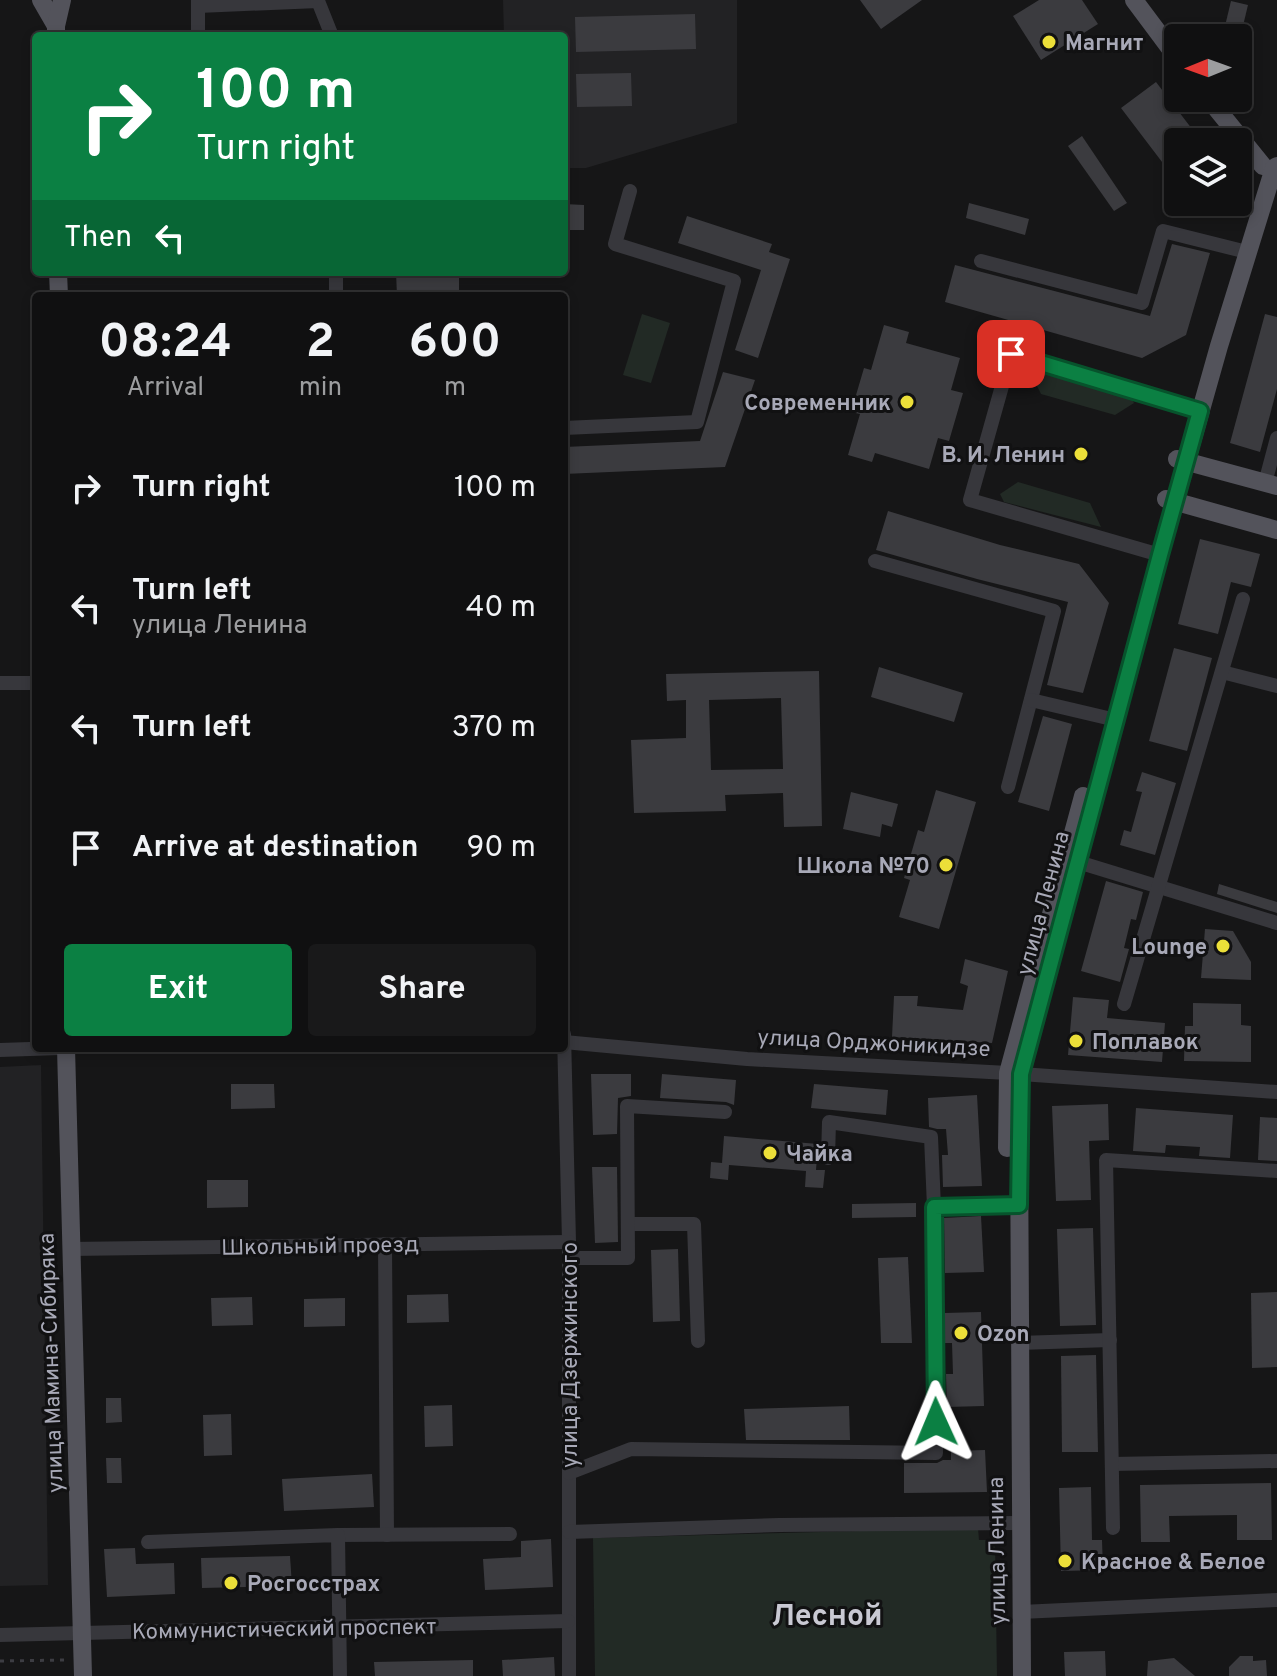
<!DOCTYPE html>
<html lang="en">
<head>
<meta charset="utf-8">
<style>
	body { margin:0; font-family:Overpass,sans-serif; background:#19191a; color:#f1f3f6; height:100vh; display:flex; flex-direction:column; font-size:30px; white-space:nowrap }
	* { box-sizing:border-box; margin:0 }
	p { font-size:26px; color:#9c9d9f }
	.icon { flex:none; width:44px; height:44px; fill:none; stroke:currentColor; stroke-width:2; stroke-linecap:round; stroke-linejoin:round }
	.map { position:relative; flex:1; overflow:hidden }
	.sheet { position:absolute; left:32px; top:292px; width:536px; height:760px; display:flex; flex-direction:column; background:#101011; border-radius:8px; box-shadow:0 4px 12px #0003,0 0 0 2px #303031 }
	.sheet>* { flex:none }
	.banner { position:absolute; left:32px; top:32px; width:536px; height:244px; border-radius:8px; box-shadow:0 4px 12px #0003,0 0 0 2px #303031; background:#0b8043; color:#fff; overflow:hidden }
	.needle { width:52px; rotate:269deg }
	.tools { position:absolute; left:1164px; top:24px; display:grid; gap:16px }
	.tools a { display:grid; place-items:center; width:88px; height:88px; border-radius:8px; background:#101011; box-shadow:0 4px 12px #0003,0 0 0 2px #303031; font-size:40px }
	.pin { position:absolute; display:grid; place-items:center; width:68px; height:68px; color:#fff; margin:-34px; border-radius:16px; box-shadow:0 4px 12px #0006 }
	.me { position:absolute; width:88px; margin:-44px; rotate:359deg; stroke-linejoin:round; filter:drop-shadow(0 0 6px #0008) }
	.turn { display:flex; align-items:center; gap:28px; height:168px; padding:0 32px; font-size:36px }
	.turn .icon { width:104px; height:104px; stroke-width:2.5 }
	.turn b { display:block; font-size:56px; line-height:68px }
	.then { display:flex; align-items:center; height:76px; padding:0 32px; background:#0003; gap:16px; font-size:30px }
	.eta { display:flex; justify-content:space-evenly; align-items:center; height:136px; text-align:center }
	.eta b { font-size:48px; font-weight:700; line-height:56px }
	.primary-button { display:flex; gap:16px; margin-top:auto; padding:16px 32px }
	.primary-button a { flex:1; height:92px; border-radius:8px; background:#0b8043; color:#fff; font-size:32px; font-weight:700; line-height:92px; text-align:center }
	.primary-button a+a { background:#19191a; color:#f1f3f6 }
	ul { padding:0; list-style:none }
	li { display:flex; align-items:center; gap:24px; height:120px; padding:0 32px }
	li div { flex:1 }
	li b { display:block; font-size:30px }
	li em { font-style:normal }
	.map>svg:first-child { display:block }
	.built { fill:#222224 }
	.green { fill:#222a25 }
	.building { fill:#3b3b3f; fill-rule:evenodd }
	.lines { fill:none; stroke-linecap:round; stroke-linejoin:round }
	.path { stroke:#3d3d43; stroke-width:3; stroke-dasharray:4 6; stroke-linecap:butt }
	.minor { stroke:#37373c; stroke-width:14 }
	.major { stroke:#53535b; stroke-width:18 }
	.route-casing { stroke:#07532c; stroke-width:20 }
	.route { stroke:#0b8043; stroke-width:14 }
	.poi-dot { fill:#ecdf39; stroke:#111112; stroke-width:3 }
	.labels { text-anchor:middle; stroke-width:6; stroke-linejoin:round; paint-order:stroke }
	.poi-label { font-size:22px; font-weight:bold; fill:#a8a9b7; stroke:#111112; text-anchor:start }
	.street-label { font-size:22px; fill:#a8a9b7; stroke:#111112 }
	.district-label { font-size:30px; font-weight:bold; fill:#c9c9d3; stroke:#111112 }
</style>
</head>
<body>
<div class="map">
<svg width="1277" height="1676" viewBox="0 0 1277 1676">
	<rect width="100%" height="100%" fill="#161617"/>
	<g class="built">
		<polygon points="503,0 737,0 737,123 586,168 564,168 564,36 504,36"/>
		<polygon points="41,1065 48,1585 0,1586 0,1067"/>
	</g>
	<g class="green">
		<polygon points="642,314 670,323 651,383 623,375"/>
		<polygon points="1040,372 1131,398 1134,403 1115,415 1041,394 1033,378"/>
		<polygon points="1018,482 1090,503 1101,527 1004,502 1000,494"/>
		<polygon points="978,1528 979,1540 995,1540 997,1676 595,1676 593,1538"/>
	</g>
	<g class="building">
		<polygon points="860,0 922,0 881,29"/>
		<polygon points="1039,0 1082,0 1098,24 1041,60 1013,16"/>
		<polygon points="1231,1 1248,5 1242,30 1225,26"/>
		<polygon points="695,14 696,49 576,52 575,17"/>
		<polygon points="631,73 632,106 577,107 576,74"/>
		<polygon points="1156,82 1202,142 1178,142 1178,183 1121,108"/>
		<polygon points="1082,136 1127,203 1114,211 1068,146"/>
		<polygon points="969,203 1029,219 1025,235 966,218"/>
		<polygon points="564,204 584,205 584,230 564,230"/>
		<polygon points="687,216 772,244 769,252 790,259 758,358 735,350 761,270 678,243"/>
		<polygon points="1172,244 1210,253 1186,335 1142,358 945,302 955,265 1150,316"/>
		<polygon points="396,272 459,272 459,295 397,296"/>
		<polygon points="1265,314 1277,317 1277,389 1260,452 1230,443"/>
		<polygon points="884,325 909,332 906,343 960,358 951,390 963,393 949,441 938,438 929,469 875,453 872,462 848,455 860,414 851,412 864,368 871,370"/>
		<polygon points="723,372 755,380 725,467 564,474 564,447 700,441"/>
		<polygon points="888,511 1000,545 1079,564 1109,603 1083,693 1047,685 1068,602 977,579 876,550"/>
		<polygon points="1200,539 1260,554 1251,587 1231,582 1218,634 1178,624"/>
		<polygon points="1174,648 1212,658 1187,751 1149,741"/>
		<polygon points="879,667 963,693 954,722 871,697"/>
		<path d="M819,671l3,155 -38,1 -1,-34 -58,2 1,16 -92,2 -3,-73 55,-2v-38l-19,1 -1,-27zM781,698l2,71 -72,1 -2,-70z"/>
		<polygon points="1043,716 1072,724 1049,811 1018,802"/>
		<polygon points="1142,772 1176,783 1155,855 1120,845 1124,830 1131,832 1142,792 1136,791"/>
		<polygon points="936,790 976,802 939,929 899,917 910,880 904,878 918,830 924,832"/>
		<polygon points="851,792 898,804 892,827 882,824 880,837 843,829"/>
		<polygon points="1106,881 1143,892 1136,920 1131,919 1124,948 1129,949 1120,982 1081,971"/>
		<polygon points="1219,884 1277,902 1277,913 1217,894"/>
		<polygon points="1205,929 1233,931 1251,962 1251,980 1201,978"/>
		<polygon points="965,959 1008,971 992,1043 892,1037 894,996 918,996 917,1006 963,1010 968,986 960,983"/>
		<polygon points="1073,997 1109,1000 1107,1018 1165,1023 1162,1062 1068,1055"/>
		<polygon points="1193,1003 1241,1004 1241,1025 1251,1026 1251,1062 1184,1061 1185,1026 1193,1026"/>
		<polygon points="591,1074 631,1074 631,1096 618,1098 617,1134 593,1135"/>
		<polygon points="662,1074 736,1080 734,1105 726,1102 660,1098"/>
		<polygon points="231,1084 274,1084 275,1108 231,1109"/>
		<polygon points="814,1084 888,1090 886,1115 811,1108"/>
		<polygon points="977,1095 982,1186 943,1187 942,1155 948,1155 946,1129 937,1129 929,1127 928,1098"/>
		<polygon points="1108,1104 1109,1140 1089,1141 1091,1200 1056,1201 1052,1106"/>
		<polygon points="1136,1108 1233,1115 1230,1158 1199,1156 1200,1147 1166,1145 1165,1153 1133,1151"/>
		<polygon points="1260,1117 1277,1118 1277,1161 1258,1160"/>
		<polygon points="724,1136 818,1144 816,1170 825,1170 823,1188 805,1187 806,1171 729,1165 728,1180 710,1178 711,1162 722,1163"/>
		<polygon points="592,1167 617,1167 618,1242 595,1243"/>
		<polygon points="207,1180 248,1180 248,1207 207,1208"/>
		<polygon points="916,1203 916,1217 852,1218 852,1204"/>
		<polygon points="981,1216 984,1272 945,1273 944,1218"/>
		<polygon points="1093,1228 1096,1325 1060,1326 1057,1229"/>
		<polygon points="678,1249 680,1321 653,1322 651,1250"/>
		<polygon points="908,1257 912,1343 881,1343 878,1258"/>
		<polygon points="1277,1292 1277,1367 1252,1368 1251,1293"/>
		<polygon points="448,1294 449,1322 407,1323 407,1295"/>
		<polygon points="252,1297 253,1325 212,1326 211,1298"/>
		<polygon points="345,1298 345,1326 304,1327 304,1299"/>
		<polygon points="981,1312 984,1406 947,1407 946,1374 953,1374 952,1343 945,1343 945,1313"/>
		<polygon points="1096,1355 1098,1452 1062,1452 1061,1356"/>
		<polygon points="106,1398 121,1398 122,1422 106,1423"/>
		<polygon points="452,1405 453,1446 425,1447 424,1406"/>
		<polygon points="849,1406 850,1440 746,1440 744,1409"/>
		<polygon points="231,1414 232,1455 204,1456 203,1415"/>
		<polygon points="985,1450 987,1492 904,1493 904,1463 937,1463 943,1460 951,1460 951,1451"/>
		<polygon points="106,1458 121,1458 122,1483 107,1483"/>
		<polygon points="372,1474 374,1507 284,1511 282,1479"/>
		<polygon points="1271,1483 1272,1540 1237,1540 1237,1515 1169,1516 1170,1542 1141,1542 1140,1485"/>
		<polygon points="1091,1487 1092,1540 1102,1540 1103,1570 1061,1571 1059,1488"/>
		<polygon points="551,1539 553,1587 485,1590 483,1559 521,1557 521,1541"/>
		<polygon points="135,1548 136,1564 174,1563 175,1594 107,1597 104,1549"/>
		<polygon points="290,1556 292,1586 202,1588 201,1558"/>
		<polygon points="1105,1651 1106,1676 1065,1676 1064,1652"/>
		<polygon points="1240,1656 1253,1656 1253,1661 1266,1660 1267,1676 1229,1676 1229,1667"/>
		<polygon points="554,1657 555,1676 503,1676 502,1660"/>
		<polygon points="1174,1658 1195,1676 1147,1676 1148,1661"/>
		<polygon points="473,1660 473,1676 375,1676 374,1662"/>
	</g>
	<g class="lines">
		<polyline class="path" points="0,1661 64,1660"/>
		<g class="minor">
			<polyline points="198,6 318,1 332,36"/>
			<polyline points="198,36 198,0"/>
			<polyline points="981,261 1142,303 1163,231 1239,250"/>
			<polyline points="336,272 336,296"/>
			<polyline points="564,428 697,422 734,281 615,244 630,191"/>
			<polyline points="1265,483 1277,438"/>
			<polyline points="1160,555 970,500 1011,354 1200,411"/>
			<polyline points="875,561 1054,611 1008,787"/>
			<polyline points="1222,672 1277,686"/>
			<polyline points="0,683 36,683"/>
			<polyline points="1031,700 1116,720"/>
			<polyline points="1078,862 1277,923"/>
			<polyline points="1124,1004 1243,599"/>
			<polyline points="564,1034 569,1242 569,1676"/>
			<polyline points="564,1042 747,1059 1008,1073"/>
			<polyline points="0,1050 60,1048"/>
			<polyline points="1021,1074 1277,1092"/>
			<polyline points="828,1158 829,1122 931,1137 934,1207 1019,1205"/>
			<polyline points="628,1224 694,1224 698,1341"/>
			<polyline points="385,1244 387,1535"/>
			<polyline points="70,1249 569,1242"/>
			<polyline points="569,1258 628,1258 627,1106 725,1112"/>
			<polyline points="1019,1343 1110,1340"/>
			<polyline points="1112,1464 1277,1461"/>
			<polyline points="569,1473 631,1449 936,1453 934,1207"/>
			<polyline points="1113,1528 1106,1160 1277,1171"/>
			<polyline points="569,1532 779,1525 1020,1523"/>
			<polyline points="338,1535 510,1534"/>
			<polyline points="148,1542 338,1535 340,1676"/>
			<polyline points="1021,1612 1277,1600"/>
			<polyline points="0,1635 568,1621"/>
		</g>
		<g class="major">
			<polyline points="41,0 56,26"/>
			<polyline points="1134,0 1178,59"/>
			<polyline points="56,36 56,26 62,0"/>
			<polyline points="1208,98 1263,166"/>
			<polyline points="58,272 59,296"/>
			<polyline points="1177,459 1277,486"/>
			<polyline points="1166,499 1277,530"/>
			<polyline points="66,1048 83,1676"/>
			<polyline points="1007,1148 1008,1073 1083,796"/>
			<polyline points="1022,1676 1019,1141 1021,1074 1160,555 1219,346 1274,168 1277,166"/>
		</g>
	</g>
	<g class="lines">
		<defs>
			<polyline id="route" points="936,1422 934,1207 1019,1205 1021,1074 1160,555 1200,411 1011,354"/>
		</defs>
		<use href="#route" class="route-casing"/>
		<use href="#route" class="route"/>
	</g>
	<g class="poi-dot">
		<circle cx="1049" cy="42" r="8"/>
		<circle cx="907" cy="402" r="8"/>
		<circle cx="1081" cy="454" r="8"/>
		<circle cx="946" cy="865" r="8"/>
		<circle cx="1223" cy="946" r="8"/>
		<circle cx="1076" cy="1041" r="8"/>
		<circle cx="770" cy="1153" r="8"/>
		<circle cx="961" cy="1333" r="8"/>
		<circle cx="1065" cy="1561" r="8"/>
		<circle cx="231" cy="1583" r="8"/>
	</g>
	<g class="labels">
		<g class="poi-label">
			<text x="1065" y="50">Магнит</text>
			<text x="891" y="410" text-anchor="end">Современник</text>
			<text x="1065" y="462" text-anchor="end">В. И. Ленин</text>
			<text x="930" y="873" text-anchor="end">Школа №70</text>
			<text x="1207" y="954" text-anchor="end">Lounge</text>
			<text x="1092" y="1049">Поплавок</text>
			<text x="786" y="1161">Чайка</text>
			<text x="977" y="1341">Ozon</text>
			<text x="1081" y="1569">Красное &amp; Белое</text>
			<text x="247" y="1591">Росгосстрах</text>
		</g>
		<g class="street-label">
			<text transform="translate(1042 903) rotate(-75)" y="8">улица Ленина</text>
			<text transform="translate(874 1042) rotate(3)" y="8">улица Орджоникидзе</text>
			<text transform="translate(320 1245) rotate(-1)" y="8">Школьный проезд</text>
			<text transform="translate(569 1355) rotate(-90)" y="8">улица Дзержинского</text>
			<text transform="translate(50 1363) rotate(-92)" y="8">улица Мамина-Сибиряка</text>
			<text transform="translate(996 1551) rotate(-91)" y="8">улица Ленина</text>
			<text transform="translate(284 1628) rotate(-1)" y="8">Коммунистический проспект</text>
		</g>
		<g class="district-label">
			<text x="827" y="1625">Лесной</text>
		</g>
	</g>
</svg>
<div class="tools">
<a><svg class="needle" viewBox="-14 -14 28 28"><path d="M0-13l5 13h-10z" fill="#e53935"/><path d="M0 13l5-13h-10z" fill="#9c9d9f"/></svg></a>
<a><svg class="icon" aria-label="layers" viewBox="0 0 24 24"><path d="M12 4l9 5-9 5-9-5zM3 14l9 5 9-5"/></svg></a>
</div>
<div class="pin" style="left:1011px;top:354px;background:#d93025"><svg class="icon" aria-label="arrive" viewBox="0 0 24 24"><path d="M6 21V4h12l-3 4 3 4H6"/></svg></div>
<svg class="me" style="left:936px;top:1422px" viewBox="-20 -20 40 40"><path d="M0-17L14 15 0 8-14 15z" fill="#0b8043" stroke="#fff" stroke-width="4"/></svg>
<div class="banner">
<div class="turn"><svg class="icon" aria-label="right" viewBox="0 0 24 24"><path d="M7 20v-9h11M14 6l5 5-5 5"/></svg><div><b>100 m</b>Turn right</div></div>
<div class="then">Then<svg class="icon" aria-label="left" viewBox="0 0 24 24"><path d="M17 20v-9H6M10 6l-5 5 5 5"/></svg></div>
</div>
<section class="sheet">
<div class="eta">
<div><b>08:24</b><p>Arrival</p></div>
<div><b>2</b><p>min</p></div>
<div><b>600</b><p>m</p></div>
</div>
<ul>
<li><svg class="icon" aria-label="right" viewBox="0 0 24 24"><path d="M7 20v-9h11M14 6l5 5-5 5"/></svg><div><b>Turn right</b></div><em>100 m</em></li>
<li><svg class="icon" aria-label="left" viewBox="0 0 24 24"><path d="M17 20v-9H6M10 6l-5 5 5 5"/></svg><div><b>Turn left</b><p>улица Ленина</p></div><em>40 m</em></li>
<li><svg class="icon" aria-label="left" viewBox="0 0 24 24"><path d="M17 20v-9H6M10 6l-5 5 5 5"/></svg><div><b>Turn left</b></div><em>370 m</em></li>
<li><svg class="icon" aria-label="arrive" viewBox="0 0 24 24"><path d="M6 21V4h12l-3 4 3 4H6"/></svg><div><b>Arrive at destination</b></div><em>90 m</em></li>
</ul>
<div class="primary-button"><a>Exit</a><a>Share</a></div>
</section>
</div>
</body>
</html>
